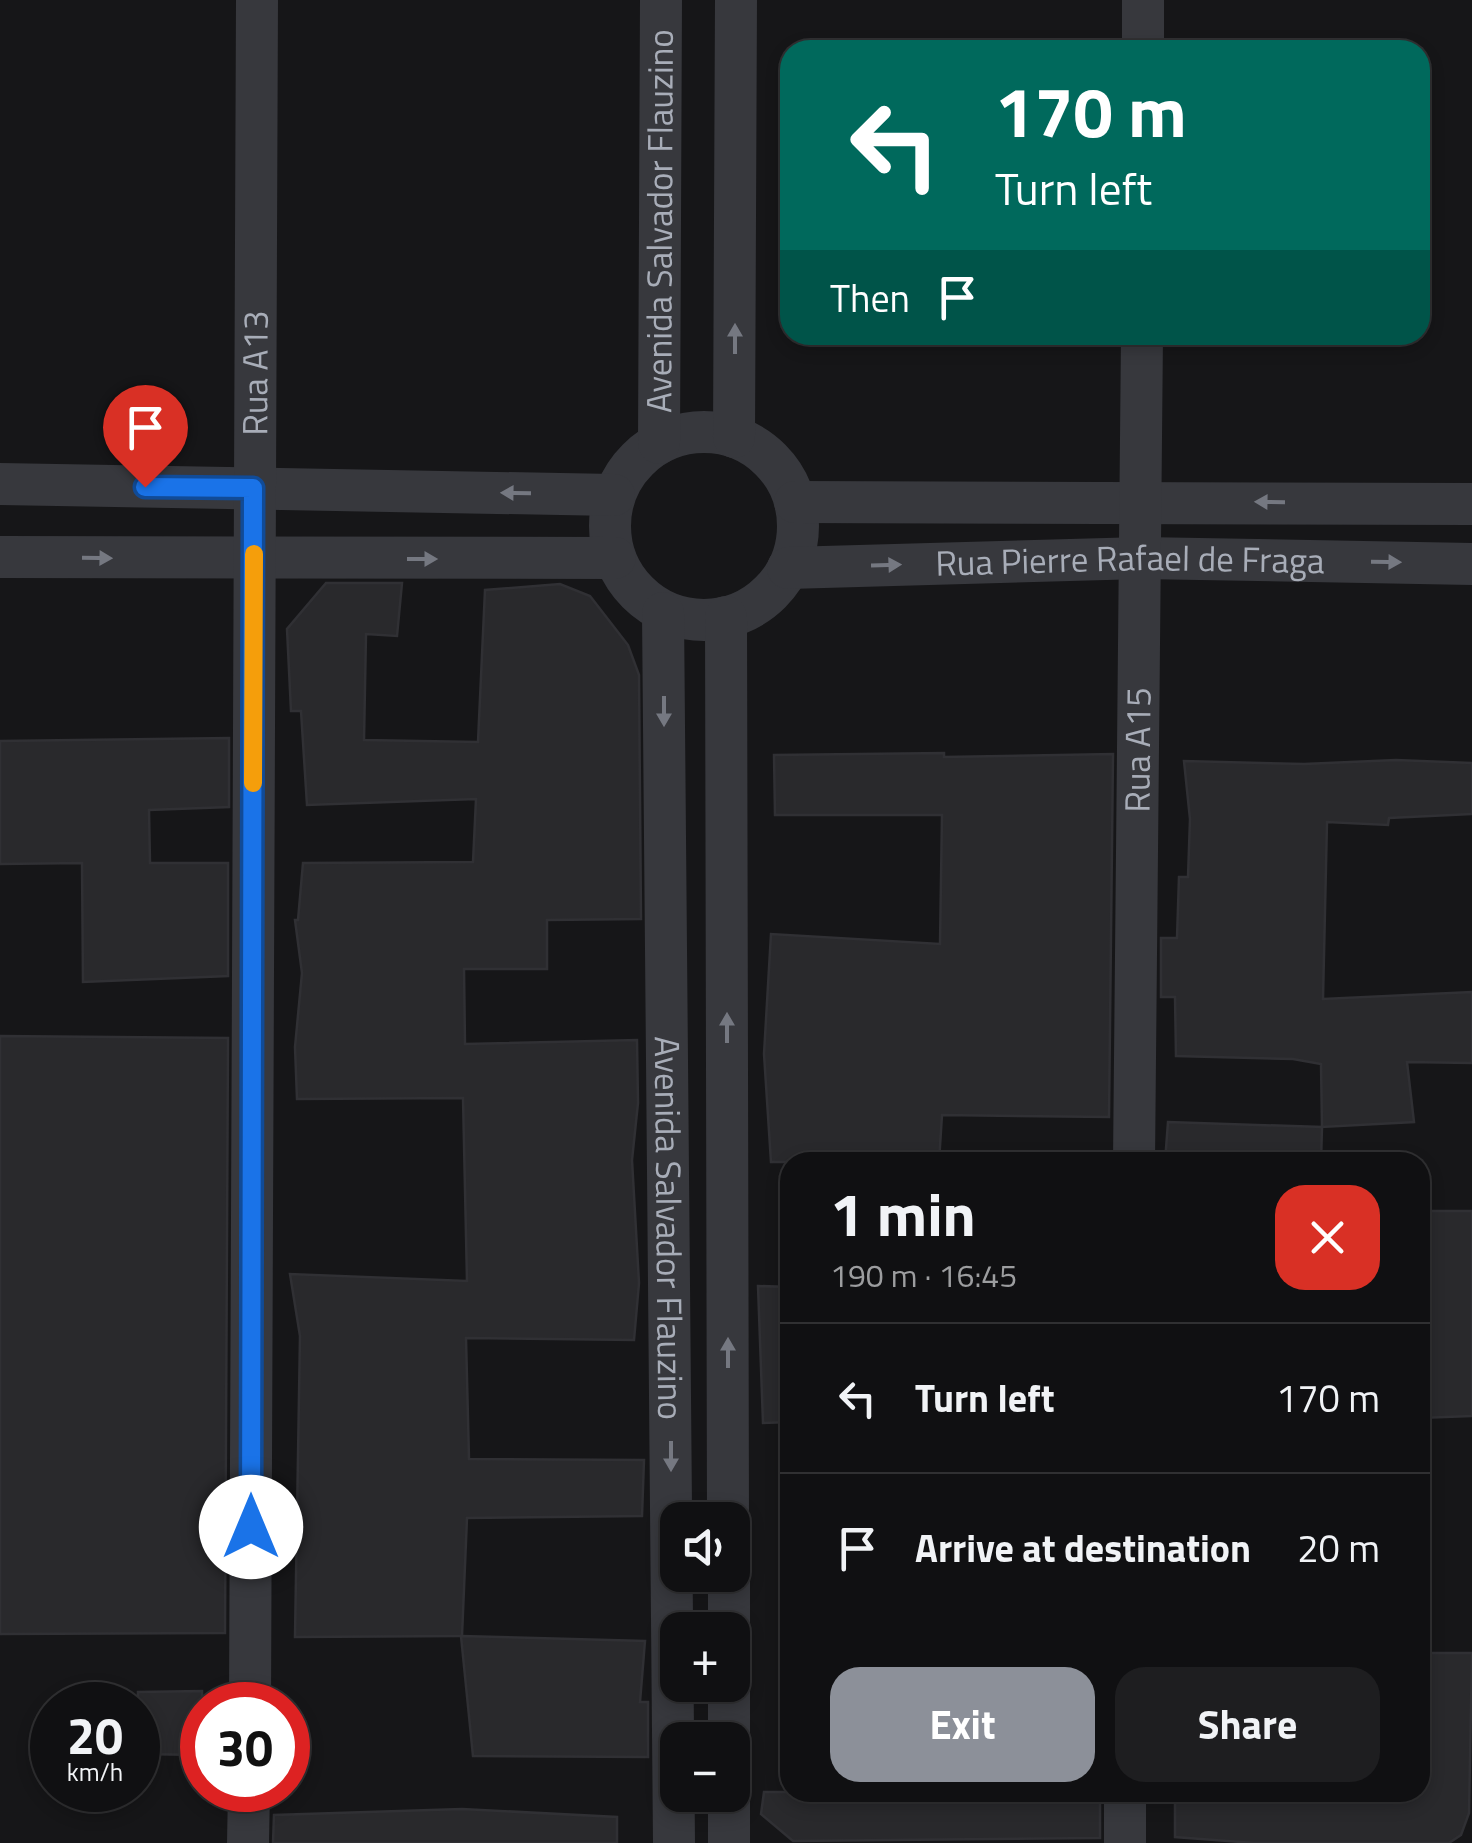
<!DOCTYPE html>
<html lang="en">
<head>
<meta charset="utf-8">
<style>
	body { margin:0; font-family:"Titillium Web",sans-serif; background:#1e1e20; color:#f1f3f6; height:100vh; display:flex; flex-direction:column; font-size:38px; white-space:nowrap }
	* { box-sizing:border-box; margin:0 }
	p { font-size:32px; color:#9c9d9f }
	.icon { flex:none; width:55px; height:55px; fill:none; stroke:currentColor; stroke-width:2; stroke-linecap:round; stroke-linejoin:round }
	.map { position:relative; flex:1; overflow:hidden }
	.side { position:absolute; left:780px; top:1152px; width:650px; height:650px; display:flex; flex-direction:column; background:#101012; border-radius:30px; box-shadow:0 5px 15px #0003,0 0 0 2px #303032 }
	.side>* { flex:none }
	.guide { position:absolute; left:780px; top:40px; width:650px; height:305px; border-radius:30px; box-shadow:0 5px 15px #0003,0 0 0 2px #303032; background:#00695c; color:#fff; overflow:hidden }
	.buttons { position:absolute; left:660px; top:1502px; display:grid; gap:20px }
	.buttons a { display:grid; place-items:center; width:90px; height:90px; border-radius:20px; background:#101012; box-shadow:0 5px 15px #0003,0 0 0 2px #303032; font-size:50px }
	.speed { position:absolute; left:30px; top:1682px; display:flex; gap:20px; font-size:50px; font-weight:700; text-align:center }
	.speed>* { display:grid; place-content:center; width:130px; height:130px; border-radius:50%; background:#101012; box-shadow:0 5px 15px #0003,0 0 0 2px #303032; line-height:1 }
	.speed small { font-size:25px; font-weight:400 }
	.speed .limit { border:15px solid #d22; background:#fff; color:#111 }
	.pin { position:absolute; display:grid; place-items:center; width:85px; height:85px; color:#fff; margin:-102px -42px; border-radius:50% 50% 50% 0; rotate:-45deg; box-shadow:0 0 10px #0007 }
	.pin .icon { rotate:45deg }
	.me { position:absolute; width:110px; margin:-55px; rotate:0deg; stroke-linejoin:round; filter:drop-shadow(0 0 8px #0008) }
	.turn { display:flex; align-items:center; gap:35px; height:210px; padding:0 50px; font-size:45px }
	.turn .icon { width:130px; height:130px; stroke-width:2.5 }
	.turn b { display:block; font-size:70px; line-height:85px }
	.then { display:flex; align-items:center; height:95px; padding:0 50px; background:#0003; gap:20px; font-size:38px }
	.round { display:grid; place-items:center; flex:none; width:105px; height:105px; border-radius:30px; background:#1e1e20 }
	.head { display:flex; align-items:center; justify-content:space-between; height:170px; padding:0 50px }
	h1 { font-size:60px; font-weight:700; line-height:75px }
	.action { display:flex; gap:20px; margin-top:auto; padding:20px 50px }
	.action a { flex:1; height:115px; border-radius:30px; background:#8c9099; color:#fff; font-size:40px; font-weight:700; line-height:115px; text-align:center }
	.action a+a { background:#1e1e20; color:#f1f3f6 }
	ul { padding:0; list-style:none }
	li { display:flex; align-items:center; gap:30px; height:150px; padding:0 50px; border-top:2px solid #303032 }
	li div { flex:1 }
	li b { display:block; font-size:38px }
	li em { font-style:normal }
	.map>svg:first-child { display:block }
	.building { fill:#29292c; stroke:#303034; stroke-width:2.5 }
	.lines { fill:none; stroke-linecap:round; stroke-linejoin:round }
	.minor { stroke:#37383d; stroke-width:42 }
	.oneway { fill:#757881 }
	.route-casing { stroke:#114b97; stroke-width:25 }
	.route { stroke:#1a73e8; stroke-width:18 }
	.slow { stroke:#f59e0b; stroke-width:18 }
	.labels { text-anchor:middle; stroke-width:10; stroke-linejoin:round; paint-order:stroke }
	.street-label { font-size:35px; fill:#a8adb8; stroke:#111113 }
</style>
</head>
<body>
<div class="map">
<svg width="1472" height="1843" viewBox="0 0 1472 1843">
	<rect width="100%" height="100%" fill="#161618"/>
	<g class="building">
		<polygon points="326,583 402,583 397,636 366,634 364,740 478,742 485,590 560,584 590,596 628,645 639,675 641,919 547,920 547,969 464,969 465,1044 637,1040 638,1103 632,1160 639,1283 634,1340 466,1338 469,1459 644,1460 642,1516 467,1518 462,1636 295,1637 300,1336 290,1274 467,1281 463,1098 297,1099 295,1047 302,973 295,920 298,920 303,863 473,862 476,799 307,805 301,711 291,711 287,629"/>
		<polygon points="229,738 229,807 149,810 150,863 228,863 228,976 83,982 82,863 0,864 0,741"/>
		<polygon points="944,753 944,757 1113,754 1109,1117 942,1115 939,1162 771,1162 764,1054 771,934 940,944 942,815 775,815 774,755"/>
		<polygon points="1396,760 1472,763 1472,814 1389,818 1388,825 1327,822 1323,999 1472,992 1472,1063 1407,1062 1414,1122 1322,1127 1321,1064 1293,1059 1176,1056 1175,997 1161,997 1161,938 1177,938 1179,877 1188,877 1190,819 1184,761 1304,764"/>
		<polygon points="0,1036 228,1038 225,1633 0,1634"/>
		<polygon points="1168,1122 1322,1127 1321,1162 1165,1162"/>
		<polygon points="1420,1211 1472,1211 1472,1416 1420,1418"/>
		<polygon points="758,1286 790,1287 790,1422 763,1423"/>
		<polygon points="461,1636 645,1641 640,1702 648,1702 648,1757 473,1756"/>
		<polygon points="1420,1653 1472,1653 1469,1813 1461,1835 1449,1843 1254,1843 1175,1837 1175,1792 1420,1792"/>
		<polygon points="202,1691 202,1755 138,1754 138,1692"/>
		<polygon points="764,1792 1100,1792 1100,1838 793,1841 761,1814"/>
		<polygon points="462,1809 617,1817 617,1843 273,1843 274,1815"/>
	</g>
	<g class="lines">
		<g class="minor">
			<polyline points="1143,50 1143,0"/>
			<circle cx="704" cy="526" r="94"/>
			<polyline points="734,437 736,0"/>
			<path id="s1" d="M659,443l2,-443"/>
			<polyline points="0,484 614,495"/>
			<polyline points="795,502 1472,504"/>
			<polyline points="0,557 615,558"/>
			<path id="s2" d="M788,568l354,-10 330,6"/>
			<path id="s3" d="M663,613l11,1230"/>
			<polyline points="726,617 728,1520"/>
			<path id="s4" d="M1134,1162l8,-827"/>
			<polyline points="729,1575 729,1630"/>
			<polyline points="729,1685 729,1740"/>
			<path id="s5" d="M250,1705l7,-1705"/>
			<polyline points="729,1795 729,1843"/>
			<polyline points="248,1843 249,1790"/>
			<polyline points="1125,1843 1125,1792"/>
		</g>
	</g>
	<defs><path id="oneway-solid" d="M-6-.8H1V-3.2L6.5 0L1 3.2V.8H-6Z" transform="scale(2.5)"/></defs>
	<g class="oneway">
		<use href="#oneway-solid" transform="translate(735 339) rotate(-90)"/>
		<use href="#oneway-solid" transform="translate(516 493) rotate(-179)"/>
		<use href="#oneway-solid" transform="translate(1270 502) rotate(-179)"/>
		<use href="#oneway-solid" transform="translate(97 558) rotate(1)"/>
		<use href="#oneway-solid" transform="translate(422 559)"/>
		<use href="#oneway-solid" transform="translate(1386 562) rotate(1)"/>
		<use href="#oneway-solid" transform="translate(886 565) rotate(-2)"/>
		<use href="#oneway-solid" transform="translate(664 711) rotate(90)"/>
		<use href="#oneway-solid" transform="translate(727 1028) rotate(-90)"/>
		<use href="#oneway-solid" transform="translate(728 1353) rotate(-90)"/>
		<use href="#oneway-solid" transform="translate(671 1456) rotate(90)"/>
	</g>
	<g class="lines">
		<defs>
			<polyline id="route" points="145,487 253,488 251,1527"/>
		</defs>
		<use href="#route" class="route-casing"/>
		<use href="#route" class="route"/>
		<polyline class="slow" points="253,783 254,554"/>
	</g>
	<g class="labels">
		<g class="street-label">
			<text dy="12" stroke="none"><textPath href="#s1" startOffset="222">Avenida Salvador Flauzino</textPath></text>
			<text dy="12" stroke="none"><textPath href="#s5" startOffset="1332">Rua A13</textPath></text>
			<text dy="12" stroke="none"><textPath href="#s2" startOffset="342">Rua Pierre Rafael de Fraga</textPath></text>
			<text dy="12" stroke="none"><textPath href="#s4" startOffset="412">Rua A15</textPath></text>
			<text dy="12" stroke="none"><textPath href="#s3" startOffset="615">Avenida Salvador Flauzino</textPath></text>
		</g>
	</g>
</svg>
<div class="buttons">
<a><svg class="icon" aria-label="sound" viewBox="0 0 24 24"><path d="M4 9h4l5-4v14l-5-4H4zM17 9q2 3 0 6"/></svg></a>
<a>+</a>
<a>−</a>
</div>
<div class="speed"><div>20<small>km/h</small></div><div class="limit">30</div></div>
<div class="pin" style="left:145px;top:487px;background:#d93025"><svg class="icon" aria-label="arrive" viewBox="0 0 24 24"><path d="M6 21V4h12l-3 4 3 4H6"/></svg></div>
<svg class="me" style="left:251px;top:1527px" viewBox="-20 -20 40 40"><circle r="19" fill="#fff"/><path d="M0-13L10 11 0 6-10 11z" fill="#1a73e8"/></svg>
<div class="guide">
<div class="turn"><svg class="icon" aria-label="left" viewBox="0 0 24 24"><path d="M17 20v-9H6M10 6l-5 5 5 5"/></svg><div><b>170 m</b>Turn left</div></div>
<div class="then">Then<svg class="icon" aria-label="arrive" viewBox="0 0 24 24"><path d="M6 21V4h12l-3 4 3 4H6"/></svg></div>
</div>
<section class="side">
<div class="head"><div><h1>1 min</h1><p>190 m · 16:45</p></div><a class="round" style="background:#d93025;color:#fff"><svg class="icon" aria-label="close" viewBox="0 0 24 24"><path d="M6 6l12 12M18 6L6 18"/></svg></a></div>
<ul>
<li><svg class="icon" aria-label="left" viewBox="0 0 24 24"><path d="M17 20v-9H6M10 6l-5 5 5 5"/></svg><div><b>Turn left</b></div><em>170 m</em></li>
<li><svg class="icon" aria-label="arrive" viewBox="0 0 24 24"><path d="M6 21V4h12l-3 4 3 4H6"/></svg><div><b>Arrive at destination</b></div><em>20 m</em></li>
</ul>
<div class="action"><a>Exit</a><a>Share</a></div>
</section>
</div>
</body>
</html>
